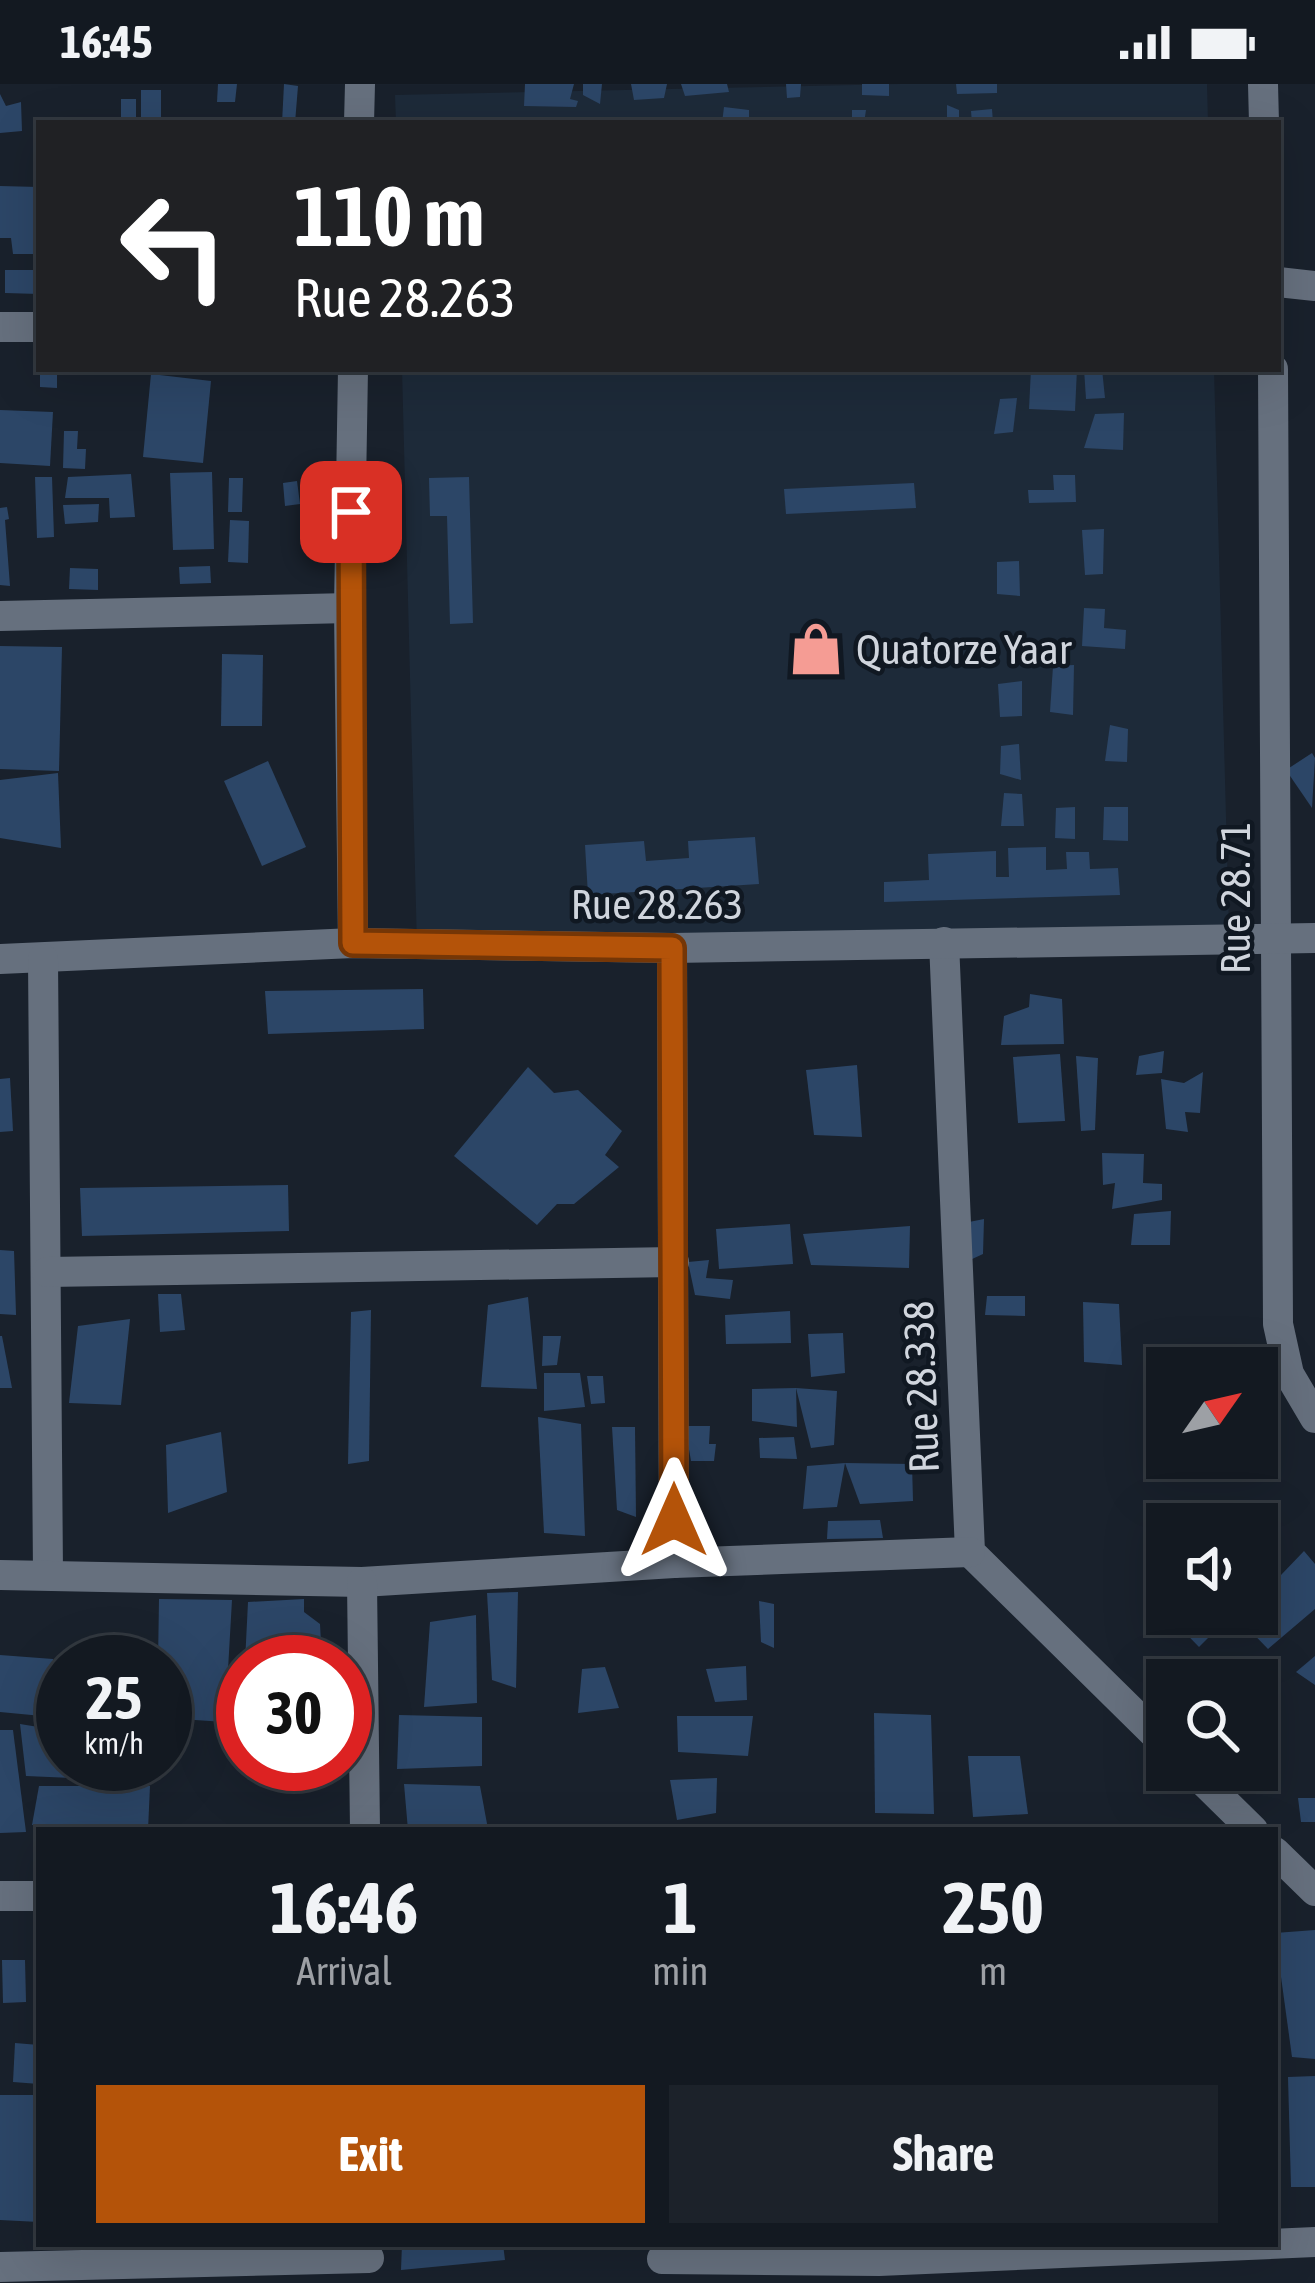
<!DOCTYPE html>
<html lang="en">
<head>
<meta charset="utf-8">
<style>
	body { margin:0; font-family:"Asap Condensed",sans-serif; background:#1c222a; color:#f1f3f6; height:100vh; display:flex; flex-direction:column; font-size:45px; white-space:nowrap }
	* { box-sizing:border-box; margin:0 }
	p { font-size:39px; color:#9da0a5 }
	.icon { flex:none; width:66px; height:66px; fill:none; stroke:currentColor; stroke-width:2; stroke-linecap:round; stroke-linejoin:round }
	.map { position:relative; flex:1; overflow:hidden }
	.panel { position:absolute; left:36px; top:1743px; width:1242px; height:420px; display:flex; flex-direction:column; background:#131921; border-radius:0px; box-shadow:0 12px 48px #0002,0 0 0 3px #32383f }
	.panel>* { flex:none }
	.banner { position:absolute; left:36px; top:36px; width:1245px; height:252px; border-radius:0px; box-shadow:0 12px 48px #0002,0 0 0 3px #32383f; background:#202124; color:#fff; overflow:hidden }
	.needle { width:78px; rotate:56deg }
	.buttons { position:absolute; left:1146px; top:1263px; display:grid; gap:24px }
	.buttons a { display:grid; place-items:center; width:132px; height:132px; border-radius:0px; background:#131921; box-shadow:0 12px 48px #0002,0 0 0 3px #32383f; font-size:60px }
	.speed { position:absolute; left:36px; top:1551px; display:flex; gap:24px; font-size:60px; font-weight:700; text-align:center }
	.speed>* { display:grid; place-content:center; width:156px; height:156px; border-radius:50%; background:#131921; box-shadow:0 12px 48px #0002,0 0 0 3px #32383f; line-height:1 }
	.speed small { font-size:30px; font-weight:400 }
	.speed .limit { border:18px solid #d22; background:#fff; color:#111 }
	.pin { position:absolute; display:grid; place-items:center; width:102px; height:102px; color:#fff; margin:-51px; border-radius:24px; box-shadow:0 6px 18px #0006 }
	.me { position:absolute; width:132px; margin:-66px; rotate:0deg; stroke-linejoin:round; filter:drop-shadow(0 0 9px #0008) }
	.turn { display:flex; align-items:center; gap:42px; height:252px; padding:0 60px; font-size:54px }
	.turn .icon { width:156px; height:156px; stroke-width:2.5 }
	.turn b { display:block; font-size:84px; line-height:102px }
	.eta { display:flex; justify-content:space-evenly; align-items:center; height:204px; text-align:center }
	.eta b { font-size:72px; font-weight:700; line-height:84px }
	.button { display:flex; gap:24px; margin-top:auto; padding:24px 60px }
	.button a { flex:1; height:138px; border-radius:0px; background:#b45309; color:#fff; font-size:48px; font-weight:700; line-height:138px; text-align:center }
	.button a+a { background:#1c222a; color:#f1f3f6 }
	.status { display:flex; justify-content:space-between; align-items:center; height:84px; padding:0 60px; background:#131921; direction:ltr }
	.status svg { height:33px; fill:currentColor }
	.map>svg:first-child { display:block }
	.built { fill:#1d2a39 }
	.building { fill:#2c4667 }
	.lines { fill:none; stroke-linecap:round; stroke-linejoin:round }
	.minor { stroke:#66707e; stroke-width:30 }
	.route-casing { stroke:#753606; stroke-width:30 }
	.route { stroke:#b45309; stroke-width:21 }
	.labels { text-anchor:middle; stroke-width:9; stroke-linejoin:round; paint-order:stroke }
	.poi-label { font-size:42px; fill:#d0d5dd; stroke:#101822; text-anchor:start }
	.street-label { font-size:42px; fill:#d0d5dd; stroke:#101822 }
</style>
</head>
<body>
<div class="status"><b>16:45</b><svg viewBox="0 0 49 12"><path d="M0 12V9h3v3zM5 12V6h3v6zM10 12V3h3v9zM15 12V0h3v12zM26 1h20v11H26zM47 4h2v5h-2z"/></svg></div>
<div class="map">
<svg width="1315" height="2199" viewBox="0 0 1315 2199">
	<rect width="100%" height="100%" fill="#19212c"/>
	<g class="built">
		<polygon points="900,0 1207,0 1208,39 396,39 395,11"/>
		<polygon points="402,285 1214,285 1229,845 417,862"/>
	</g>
	<g class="building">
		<polygon points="218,0 237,0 235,18 217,18"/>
		<polygon points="284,0 298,2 295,39 282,39"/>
		<polygon points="525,0 574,0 570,15 578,17 576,23 524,22"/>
		<polygon points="583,0 602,0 600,20 583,11"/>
		<polygon points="631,0 667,0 664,14 634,16"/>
		<polygon points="681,0 727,0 729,8 685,12"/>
		<polygon points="786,0 801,0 800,13 787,14"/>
		<polygon points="862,0 889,0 889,12 862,11"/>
		<polygon points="956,0 997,0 997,9 957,10"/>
		<rect x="141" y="6" width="20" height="33"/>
		<polygon points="0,10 6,22 21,18 22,47 0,49"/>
		<rect x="121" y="15" width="15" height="24"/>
		<polygon points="947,21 959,26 959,39 947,39"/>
		<polygon points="724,23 749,26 749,39 722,39"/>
		<polygon points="992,25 993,39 972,39 971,27"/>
		<polygon points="852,26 866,26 864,39 852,39"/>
		<polygon points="0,102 39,103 39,170 13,170 11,154 0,154"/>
		<polygon points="5,186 39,186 39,210 5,209"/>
		<polygon points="40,285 57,285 57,304 40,303"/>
		<polygon points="1031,285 1077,285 1075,327 1029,325"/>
		<polygon points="1084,285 1102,285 1105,314 1086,315"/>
		<polygon points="151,290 211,297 203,379 143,373"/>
		<polygon points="1017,314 1013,348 994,350 1000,315"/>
		<polygon points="0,326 53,328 50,382 0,379"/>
		<polygon points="1124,329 1123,366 1084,364 1095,330"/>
		<polygon points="64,347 78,347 77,365 86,365 85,385 63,384"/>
		<polygon points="212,388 214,465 173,466 170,389"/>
		<polygon points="131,390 135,433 110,434 109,414 65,414 68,393"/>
		<polygon points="1053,391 1075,391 1076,418 1029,419 1028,406 1054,406"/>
		<polygon points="35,393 52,393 54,453 37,454"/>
		<polygon points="469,393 473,539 450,540 447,432 430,432 429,394"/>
		<polygon points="229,394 243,394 242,428 228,428"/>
		<polygon points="297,397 300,420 285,422 283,399"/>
		<polygon points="914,399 916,424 786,430 784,405"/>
		<polygon points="330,405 343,406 342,432 328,431"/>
		<polygon points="99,420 98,438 65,440 63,421"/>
		<polygon points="7,423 9,435 5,436 10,502 0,501 0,424"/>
		<polygon points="230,436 249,437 248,479 228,478"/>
		<polygon points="1104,445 1103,490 1085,491 1082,446"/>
		<polygon points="1019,477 1020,512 997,510 997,478"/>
		<polygon points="210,482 211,499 180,500 179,483"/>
		<polygon points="70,484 98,485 98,506 69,505"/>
		<polygon points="1084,524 1105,525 1104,544 1126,546 1125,565 1082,562"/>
		<polygon points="0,562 62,563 59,687 0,685"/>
		<polygon points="222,570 263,571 262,642 221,642"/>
		<polygon points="1074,581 1073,631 1050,628 1053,582"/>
		<polygon points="1022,597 1022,632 1000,633 998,600"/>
		<polygon points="1110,641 1128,645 1127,678 1105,677"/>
		<polygon points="1019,660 1021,696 1000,690 1001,662"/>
		<polygon points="1312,669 1315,674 1312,724 1286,686"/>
		<polygon points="268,677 306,763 262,782 224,697"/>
		<polygon points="58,689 61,764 0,754 0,696"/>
		<polygon points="1004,709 1022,710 1024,742 1001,742"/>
		<polygon points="1075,723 1075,755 1055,754 1056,724"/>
		<polygon points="1104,723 1128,723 1128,757 1103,756"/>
		<polygon points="755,753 759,800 588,811 585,761 644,757 646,777 689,774 688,757"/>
		<polygon points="1046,763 1046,786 1067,785 1066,768 1089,768 1090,785 1118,784 1120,811 884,818 884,798 929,796 928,770 996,767 996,793 1009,793 1008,764"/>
		<polygon points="423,905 424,945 268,950 265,907"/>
		<polygon points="1030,910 1062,915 1064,960 1001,961 1004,932 1029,923"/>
		<polygon points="1164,967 1162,989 1136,991 1139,972"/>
		<polygon points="1060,970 1065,1037 1018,1039 1013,973"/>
		<polygon points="1076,972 1098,974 1095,1046 1081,1047"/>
		<polygon points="857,981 862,1053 814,1051 806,986"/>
		<polygon points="528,983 554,1009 578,1006 622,1047 605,1071 619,1083 574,1120 557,1120 537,1141 454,1072"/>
		<polygon points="1203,988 1200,1029 1185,1028 1188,1048 1166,1045 1161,995 1184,999"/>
		<polygon points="10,994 13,1047 0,1048 0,995"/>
		<polygon points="1102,1069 1144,1070 1143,1099 1162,1100 1162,1116 1112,1125 1115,1099 1103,1101"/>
		<polygon points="288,1101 289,1147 82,1152 80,1104"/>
		<polygon points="1171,1127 1170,1161 1131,1161 1134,1130"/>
		<polygon points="984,1135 983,1170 970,1176 969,1138"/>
		<polygon points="790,1140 793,1180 719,1185 716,1145"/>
		<polygon points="910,1142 909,1184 811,1181 803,1150"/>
		<polygon points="0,1166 14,1167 16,1231 0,1230"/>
		<polygon points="709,1176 706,1194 733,1196 730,1215 695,1211 688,1178"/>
		<polygon points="158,1210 181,1210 185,1246 160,1248"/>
		<polygon points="987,1212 1025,1212 1025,1232 985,1231"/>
		<polygon points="528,1213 537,1305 481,1303 488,1221"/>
		<polygon points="1083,1218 1119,1220 1122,1281 1084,1278"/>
		<polygon points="371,1226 369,1377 348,1380 351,1228"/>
		<polygon points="790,1227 791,1259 726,1260 725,1231"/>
		<polygon points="130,1235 121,1321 69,1319 78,1242"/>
		<polygon points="843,1249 845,1289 811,1293 808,1250"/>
		<polygon points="0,1252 2,1252 12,1304 0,1304"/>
		<polygon points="543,1252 561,1252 557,1281 542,1282"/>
		<polygon points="544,1289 580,1289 585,1323 544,1327"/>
		<polygon points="587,1292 603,1292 605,1319 591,1320"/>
		<polygon points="796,1304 797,1343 752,1337 752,1305"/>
		<polygon points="796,1304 837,1307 834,1361 811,1364"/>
		<polygon points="538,1333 581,1340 585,1452 544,1449"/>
		<polygon points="685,1342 710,1342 709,1360 716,1360 714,1377 691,1377"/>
		<polygon points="612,1343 635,1343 636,1433 617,1426"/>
		<polygon points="221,1348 227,1408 168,1429 166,1361"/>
		<polygon points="794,1353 797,1375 760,1374 759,1354"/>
		<polygon points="845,1379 912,1380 913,1417 860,1420"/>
		<polygon points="845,1379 837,1423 803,1425 807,1382"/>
		<polygon points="880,1436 883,1454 827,1455 828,1437"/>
		<polygon points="1304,1467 1315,1480 1315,1525 1268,1565 1239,1535 1244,1530 1257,1530 1257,1516"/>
		<polygon points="518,1508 516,1604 492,1596 487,1509"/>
		<polygon points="159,1515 232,1516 225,1638 165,1634 165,1578 158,1578"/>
		<polygon points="304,1515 304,1528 320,1540 322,1578 245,1578 248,1518"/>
		<polygon points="759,1517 774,1520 774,1564 761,1558"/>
		<polygon points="1173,1530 1223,1530 1227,1535 1199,1563 1170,1533"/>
		<polygon points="476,1531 477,1619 424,1623 430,1538"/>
		<polygon points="0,1571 53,1575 63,1634 0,1628"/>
		<polygon points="72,1571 139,1571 139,1578 73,1578"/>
		<polygon points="1315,1572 1315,1601 1296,1588"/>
		<polygon points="746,1582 747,1616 715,1618 706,1585"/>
		<polygon points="605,1583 619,1624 578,1629 582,1585"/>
		<polygon points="874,1629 931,1631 934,1730 875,1729"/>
		<polygon points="399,1631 482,1633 482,1682 397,1685"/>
		<polygon points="677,1632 753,1632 748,1672 678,1668"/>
		<polygon points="20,1640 63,1647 63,1680 70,1680 72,1694 26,1692"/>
		<polygon points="0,1646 13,1646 26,1748 0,1749"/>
		<polygon points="968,1672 1020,1672 1028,1730 973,1733"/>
		<polygon points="717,1694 716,1729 677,1736 670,1696"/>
		<polygon points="404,1700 480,1702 488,1745 408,1746"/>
		<polygon points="39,1702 150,1702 148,1746 32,1741"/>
		<polygon points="1298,1714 1315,1714 1315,1738 1301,1738"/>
		<polygon points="1315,1846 1315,1975 1292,1973 1275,1849"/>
		<polygon points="2,1876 25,1876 26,1918 3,1919"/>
		<polygon points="15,1959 39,1961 39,2000 13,1998"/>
		<polygon points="1315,1992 1315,2103 1291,2103 1288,1993"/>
		<polygon points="0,2011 39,2011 39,2138 0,2136"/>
		<polygon points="402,2160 503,2160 505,2176 401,2186"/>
	</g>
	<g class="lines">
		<g class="minor">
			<polyline points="1263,0 1264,39"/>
			<polyline points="359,39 360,0"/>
			<polyline points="1278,198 1315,202"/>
			<polyline points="0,243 39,243"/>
			<polyline points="353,285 349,524 353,859"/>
			<polyline points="1273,285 1278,1240 1289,1290 1315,1334"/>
			<polyline points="0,532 349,524"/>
			<polyline points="944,858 970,1468 1167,1662"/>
			<polyline points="672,864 674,1479"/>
			<polyline points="0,875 353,859 672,864 1315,854"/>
			<polyline points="43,875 48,1489"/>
			<polyline points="47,1188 674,1178"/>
			<polyline points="0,1491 362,1498 674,1479 970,1468"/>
			<polyline points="362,1498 365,1746"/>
			<polyline points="1192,1686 1253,1746"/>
			<polyline points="1275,1768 1315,1807"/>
			<polyline points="0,1812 39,1812"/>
			<polyline points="662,2175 879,2177 1315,2158"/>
			<polyline points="0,2183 369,2174"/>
		</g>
	</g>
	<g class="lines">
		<defs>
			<polyline id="route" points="351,428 353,859 672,864 674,1436"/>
		</defs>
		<use href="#route" class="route-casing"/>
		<use href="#route" class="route"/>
	</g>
	<defs>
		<symbol id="shop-bare" viewBox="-9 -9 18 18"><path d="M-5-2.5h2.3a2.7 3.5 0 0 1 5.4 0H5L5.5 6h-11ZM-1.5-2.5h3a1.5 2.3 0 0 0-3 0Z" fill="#f59c94" stroke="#101822" stroke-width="2.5" paint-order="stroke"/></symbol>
	</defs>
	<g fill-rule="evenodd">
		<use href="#shop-bare" x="778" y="527" width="76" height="76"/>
	</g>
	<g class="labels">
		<g class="poi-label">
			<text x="856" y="580">Quatorze Yaar</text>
		</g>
		<g class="street-label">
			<text transform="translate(1235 814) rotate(-90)" y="15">Rue 28.71</text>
			<text x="657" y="835">Rue 28.263</text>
			<text transform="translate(921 1303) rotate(-92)" y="15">Rue 28.338</text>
		</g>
	</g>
</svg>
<div class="buttons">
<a><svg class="needle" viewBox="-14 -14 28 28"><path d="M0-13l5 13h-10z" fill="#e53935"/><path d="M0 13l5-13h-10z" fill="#9da0a5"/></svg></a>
<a><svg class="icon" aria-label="sound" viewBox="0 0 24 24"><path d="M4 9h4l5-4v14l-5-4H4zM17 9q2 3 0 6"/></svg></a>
<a><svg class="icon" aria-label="search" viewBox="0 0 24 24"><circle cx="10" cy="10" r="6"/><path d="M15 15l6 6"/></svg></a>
</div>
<div class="speed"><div>25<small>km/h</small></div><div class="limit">30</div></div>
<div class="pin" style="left:351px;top:428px;background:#d93025"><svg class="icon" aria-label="arrive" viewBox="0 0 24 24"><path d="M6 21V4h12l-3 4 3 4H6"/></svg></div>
<svg class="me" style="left:674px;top:1436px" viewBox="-20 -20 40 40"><path d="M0-17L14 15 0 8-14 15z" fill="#b45309" stroke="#fff" stroke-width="4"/></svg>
<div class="banner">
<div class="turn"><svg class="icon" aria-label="left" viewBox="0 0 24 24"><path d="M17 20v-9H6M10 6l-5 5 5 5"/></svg><div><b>110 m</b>Rue 28.263</div></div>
</div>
<section class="panel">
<div class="eta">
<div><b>16:46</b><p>Arrival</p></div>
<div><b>1</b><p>min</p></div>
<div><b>250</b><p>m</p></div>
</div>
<div class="button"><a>Exit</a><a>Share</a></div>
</section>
</div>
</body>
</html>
